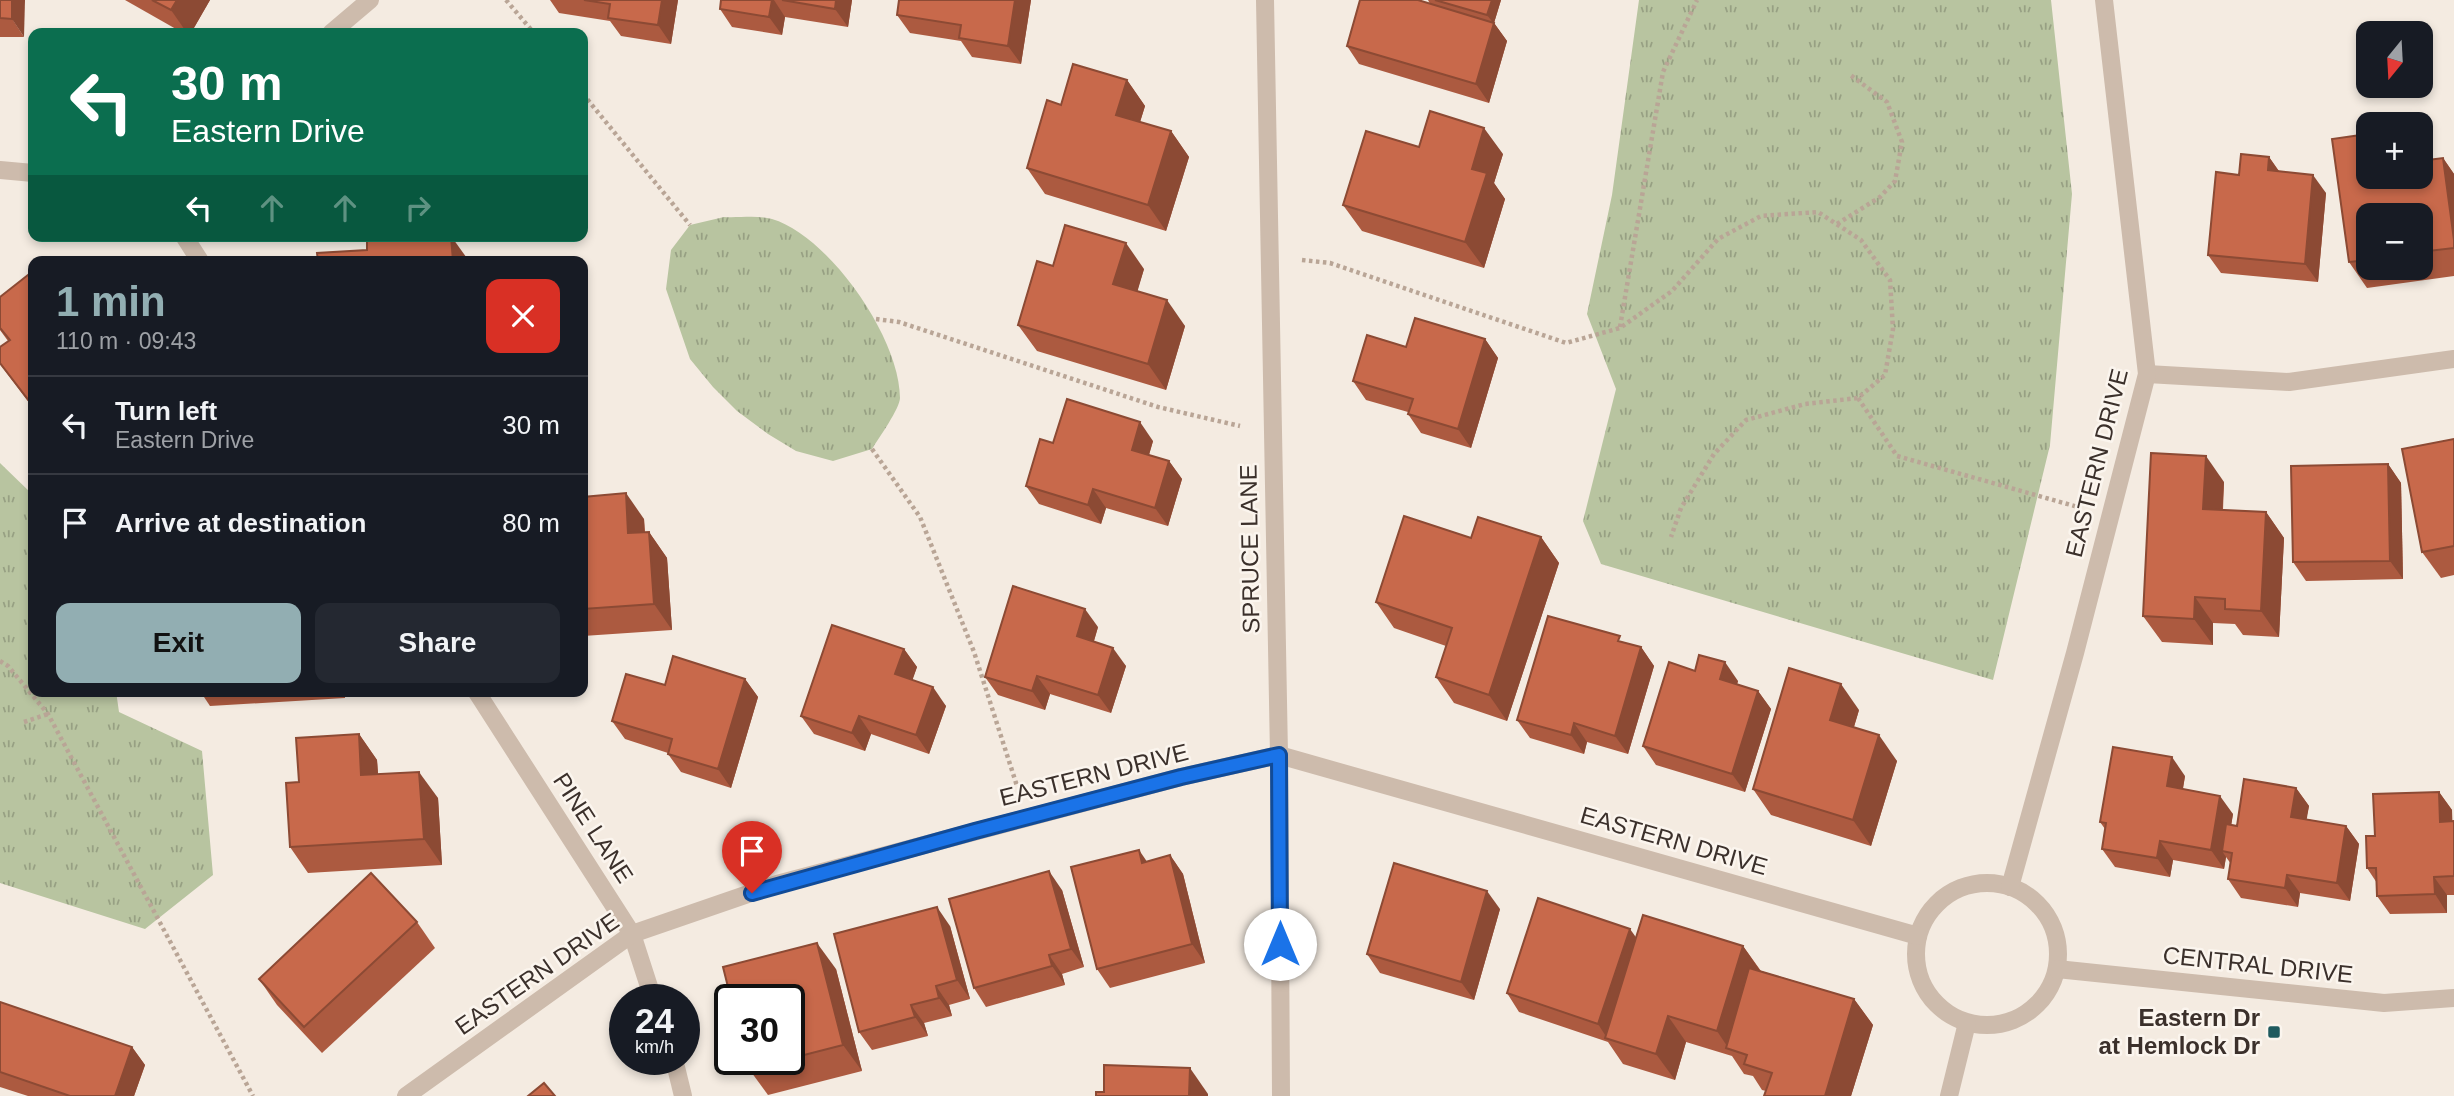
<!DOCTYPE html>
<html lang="en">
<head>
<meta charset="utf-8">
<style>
	body { margin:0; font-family:Arial,sans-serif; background:#242831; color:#f1f3f6; height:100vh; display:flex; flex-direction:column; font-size:26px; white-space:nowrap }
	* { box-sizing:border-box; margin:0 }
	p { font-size:23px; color:#9ea1a6 }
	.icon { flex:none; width:38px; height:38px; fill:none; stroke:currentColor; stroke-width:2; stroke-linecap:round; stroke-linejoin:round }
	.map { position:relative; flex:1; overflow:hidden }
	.details { position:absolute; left:28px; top:256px; width:560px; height:441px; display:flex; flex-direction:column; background:#171b24; border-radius:14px; box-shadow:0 4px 10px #0003 }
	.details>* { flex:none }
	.banner { position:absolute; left:28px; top:28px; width:560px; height:214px; border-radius:14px; box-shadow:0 4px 10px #0003; background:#0b6e4f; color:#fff; overflow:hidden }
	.needle { width:46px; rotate:198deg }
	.fabs { position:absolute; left:2356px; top:21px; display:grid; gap:14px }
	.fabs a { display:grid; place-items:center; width:77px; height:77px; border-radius:14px; background:#171b24; box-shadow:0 4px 10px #0003; font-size:35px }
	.speed { position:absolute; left:609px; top:984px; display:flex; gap:14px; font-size:35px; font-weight:700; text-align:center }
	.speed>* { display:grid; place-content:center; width:91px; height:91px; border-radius:50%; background:#171b24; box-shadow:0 4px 10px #0003; line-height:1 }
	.speed small { font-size:18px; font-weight:400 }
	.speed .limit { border:4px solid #111; border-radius:10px; background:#fff; color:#111 }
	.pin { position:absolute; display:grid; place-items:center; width:60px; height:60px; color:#fff; margin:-72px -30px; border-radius:50% 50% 50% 0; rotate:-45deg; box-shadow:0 0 7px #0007 }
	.pin .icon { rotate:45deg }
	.me { position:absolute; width:77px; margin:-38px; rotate:0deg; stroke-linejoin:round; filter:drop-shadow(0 0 5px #0008) }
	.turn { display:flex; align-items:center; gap:24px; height:147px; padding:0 28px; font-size:32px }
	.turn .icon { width:91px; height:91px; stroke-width:2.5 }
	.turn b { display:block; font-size:49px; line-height:60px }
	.lanes { display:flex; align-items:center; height:66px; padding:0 28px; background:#0003; justify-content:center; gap:35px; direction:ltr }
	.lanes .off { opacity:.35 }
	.round { display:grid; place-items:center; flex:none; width:74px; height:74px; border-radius:14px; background:#242831 }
	.summary { display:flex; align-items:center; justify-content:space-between; height:119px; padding:0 28px }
	h1 { font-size:42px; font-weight:600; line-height:52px; color:#92aeb2 }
	.primary-button { display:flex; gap:14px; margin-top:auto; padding:14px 28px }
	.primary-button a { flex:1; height:80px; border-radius:14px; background:#92aeb2; color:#111; font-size:28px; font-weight:600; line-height:80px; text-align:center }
	.primary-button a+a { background:#242831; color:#f1f3f6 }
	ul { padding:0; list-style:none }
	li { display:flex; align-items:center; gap:21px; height:98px; padding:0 28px; border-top:2px solid #363941 }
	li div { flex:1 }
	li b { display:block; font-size:26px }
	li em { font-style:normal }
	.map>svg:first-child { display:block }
	.park { fill:url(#park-tufts) }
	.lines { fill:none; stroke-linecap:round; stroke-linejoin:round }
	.path { stroke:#b9a596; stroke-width:4.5; stroke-dasharray:3.5 3.5; stroke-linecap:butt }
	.street { stroke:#cdbbac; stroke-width:18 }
	.wall { fill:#ac5a40; fill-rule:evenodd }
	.shaded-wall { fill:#8c4a34 }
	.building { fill:#c8694b; stroke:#8c4a34; stroke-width:2 }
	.route-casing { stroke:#114b97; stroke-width:18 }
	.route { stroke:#1a73e8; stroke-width:12 }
	.poi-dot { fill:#1f5a5e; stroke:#fbf5ee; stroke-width:2.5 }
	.labels { text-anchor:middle; stroke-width:5; stroke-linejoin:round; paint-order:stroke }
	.street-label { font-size:24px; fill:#3b302b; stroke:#fbf5ee }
	.poi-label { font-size:24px; font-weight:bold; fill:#3b302b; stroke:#fbf5ee; text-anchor:end }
</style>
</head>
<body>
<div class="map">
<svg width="2454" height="1096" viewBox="0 0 2454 1096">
	<defs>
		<pattern id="park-tufts" width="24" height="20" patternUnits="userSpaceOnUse" patternTransform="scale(1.75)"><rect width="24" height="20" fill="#b8c4a0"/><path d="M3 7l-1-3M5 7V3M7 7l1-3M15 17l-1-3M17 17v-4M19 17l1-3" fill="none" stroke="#97a083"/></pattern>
	</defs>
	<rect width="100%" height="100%" fill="#f4ebe1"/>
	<g class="park">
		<polygon points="1639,0 2051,0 2072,194 2050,445 1993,680 1601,564 1583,521 1616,389 1587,314 1612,195"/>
		<path d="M724,217c14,1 34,-2 48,2 57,17 128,119 128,179 0,10 -21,40 -28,51l-39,12 -37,-10 -28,-17 -31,-23 -24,-24 -23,-28 -24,-70 5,-39 19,-25z"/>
		<polygon points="0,463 33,495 33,691 116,691 119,712 202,751 213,875 145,929 0,883"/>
	</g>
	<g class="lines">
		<g class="path">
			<polyline points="506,0 534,33"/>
			<polyline points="583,94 690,225"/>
			<polyline points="1837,224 1880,197 1895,181 1902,142 1887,102 1849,74"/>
			<polyline points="1302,260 1330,263 1566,343 1620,328 1672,291 1718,239 1761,216 1818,212 1861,240 1890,280 1893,329 1885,375 1858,398 1805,404 1746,420 1714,454 1681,508 1671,537"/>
			<polyline points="876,319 899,322 1158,407 1240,426"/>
			<polyline points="1620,327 1663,72 1697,0"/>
			<polyline points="1858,398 1897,456 2078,507"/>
			<polyline points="872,449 920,517 974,652 1017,786"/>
			<polyline points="0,661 8,666 48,714 253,1096"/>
			<polyline points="24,722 48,714"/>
		</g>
		<g class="street">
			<polyline points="1265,0 1279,755 1281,1096"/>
			<polyline points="331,33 370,0"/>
			<polyline points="0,170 33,173"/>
			<polyline points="184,236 200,261"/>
			<polyline points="2147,374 2289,382 2454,359"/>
			<polyline points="476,691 632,934 653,999"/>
			<circle cx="1987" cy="954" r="71"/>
			<polyline points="2010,887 2075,653 2147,374 2104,0"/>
			<polyline points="2057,969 2384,1003 2454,998"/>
			<polyline points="674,1059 683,1096"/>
			<polyline points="406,1096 632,934 777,884 1181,777 1279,755 1918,936"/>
			<polyline points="1949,1096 1967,1023"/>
		</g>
	</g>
	<g class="wall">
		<polygon points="0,0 24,37 0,37"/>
		<polygon points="125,0 210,0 191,33 183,33"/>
		<polygon points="550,0 678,0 671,44 621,36 610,21 559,13"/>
		<polygon points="721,0 852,0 848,27 785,17 782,35 732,27 720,9"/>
		<polygon points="899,0 1031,0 1021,64 972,57 961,41 910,33 897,15"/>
		<polygon points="1428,0 1501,0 1494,23 1507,41 1489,103 1359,64 1347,46 1430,4"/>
		<polygon points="1127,80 1145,106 1140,122 1171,131 1189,157 1166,231 1045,194 1027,168 1061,105"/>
		<polygon points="1419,147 1503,154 1494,183 1505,199 1484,268 1362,231 1343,205"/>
		<polygon points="2269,157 2279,171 2326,193 2318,282 2221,273 2208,255"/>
		<path d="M2443,158l11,16v102l-87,12 -18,-26 19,-85zM2368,215h52v53h-52z"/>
		<polygon points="1053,266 1144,269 1137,291 1185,326 1166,390 1037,351 1018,325"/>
		<polygon points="33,271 33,408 0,364 0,347 8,341 0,330 0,297"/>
		<polygon points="1485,339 1498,358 1471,448 1421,433 1408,414 1408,412 1366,400 1353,381 1406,347"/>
		<polygon points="2454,439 2454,575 2441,578 2422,552"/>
		<polygon points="1153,441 1149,455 1169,461 1182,479 1168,526 1106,508 1101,524 1039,504 1026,486 1053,443"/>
		<polygon points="2388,464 2401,483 2403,579 2306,581 2293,562"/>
		<polygon points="2224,482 2223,510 2266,512 2284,538 2279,637 2243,635 2235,624 2213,623 2213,645 2162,642 2143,616"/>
		<polygon points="583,497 644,519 645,532 649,532 667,558 672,630 583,636"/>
		<polygon points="1541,537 1559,563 1507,721 1454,703 1436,677 1446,646 1394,628 1376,602 1471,538"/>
		<polygon points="1098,627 1094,641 1126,666 1111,713 1050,694 1045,710 998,695 985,677"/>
		<polygon points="1624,643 1641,647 1654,666 1628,754 1587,742 1584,754 1530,738 1517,720"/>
		<polygon points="904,649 917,667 912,680 946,706 929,754 871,734 865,751 814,734 801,716"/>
		<polygon points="1695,671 1738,681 1737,684 1758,691 1771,709 1745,792 1656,765 1643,746"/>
		<polygon points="745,679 758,697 731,788 681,772 668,754 668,753 625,739 612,721 665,685"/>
		<polygon points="200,691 344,691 345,698 210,706"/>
		<polygon points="1859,710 1854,727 1897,761 1871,846 1771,815 1753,789"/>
		<polygon points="359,734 377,760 378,774 438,798 442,865 308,873 290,847"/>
		<polygon points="2185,776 2183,789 2233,814 2231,825 2237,826 2296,788 2309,806 2306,819 2346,826 2359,844 2350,901 2300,893 2298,907 2241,898 2228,879 2231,864 2226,857 2224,869 2173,860 2170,877 2115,867 2102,849 2105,829 2100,822"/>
		<polygon points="2439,792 2452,810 2452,821 2454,821 2454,895 2447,895 2447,913 2390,914 2377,896 2377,883 2367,868 2375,836"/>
		<polygon points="1170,855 1183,874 1205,963 1110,988 1097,969 1147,862"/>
		<polygon points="1062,890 1084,967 1062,974 1065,985 986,1007 974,988"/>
		<polygon points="1500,909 1474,1000 1380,973 1367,954"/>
		<polygon points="417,922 435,948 322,1053 277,1005 259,979"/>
		<polygon points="950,926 970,999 949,1005 952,1016 924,1023 928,1036 872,1050 859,1032"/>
		<polygon points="1636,938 1743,946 1761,971 1854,999 1873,1025 1851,1096 1764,1096 1766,1091 1762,1090 1753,1076 1744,1074 1732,1056 1686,1042 1675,1080 1623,1064 1608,1042 1519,1012 1507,993"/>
		<polygon points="836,969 862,1071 768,1095 749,1069"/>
		<polygon points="0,1002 132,1047 145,1065 134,1096 28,1096 0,1087"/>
	</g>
	<g class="shaded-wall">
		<polygon points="12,0 25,0 24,37 12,19"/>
		<polygon points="177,0 210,0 191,33 187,33 171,10"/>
		<polygon points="662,0 678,0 671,44 658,25"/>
		<polygon points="772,0 774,0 785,17 782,35 769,17"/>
		<polygon points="836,0 852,0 848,27 835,9"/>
		<polygon points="1015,0 1031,0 1021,64 1008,46"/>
		<polygon points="1492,0 1501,0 1494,23 1507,41 1489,103 1476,84 1494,24 1487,15"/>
		<polygon points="1127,80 1145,106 1134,141 1116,115"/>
		<polygon points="1484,128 1503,154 1494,183 1505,199 1484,268 1465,242 1472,169"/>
		<polygon points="1171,131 1189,157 1166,231 1148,205"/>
		<polygon points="2269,157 2282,176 2268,170"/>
		<polygon points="2443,158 2454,174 2454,240"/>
		<polygon points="2313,175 2326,193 2318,282 2305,264"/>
		<polygon points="451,236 469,261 453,261"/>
		<polygon points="1126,243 1144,269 1132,310 1113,284"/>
		<polygon points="1167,300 1185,326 1166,390 1148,364"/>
		<polygon points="1485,339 1498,358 1471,448 1458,429"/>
		<polygon points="1140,422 1153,441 1145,468 1132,450"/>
		<polygon points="2206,456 2224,482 2221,535 2203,509"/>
		<polygon points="1169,461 1182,479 1168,526 1155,508"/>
		<polygon points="2388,464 2401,483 2403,579 2390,561"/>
		<polygon points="1093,489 1106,508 1101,524 1088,505"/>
		<polygon points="626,493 644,519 646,559 628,533"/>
		<polygon points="2266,512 2284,538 2279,637 2261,611"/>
		<polygon points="649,532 667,558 672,630 654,604"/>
		<polygon points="1541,537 1559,563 1507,721 1489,695"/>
		<polygon points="2195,597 2213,623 2213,645 2194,619"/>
		<polygon points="1085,609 1098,627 1090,654 1077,636"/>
		<polygon points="1641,647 1654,666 1628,754 1615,736"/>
		<polygon points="1113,648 1126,666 1111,713 1098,695"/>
		<polygon points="904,649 917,667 908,693 895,674"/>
		<polygon points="1725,662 1738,681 1733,698 1720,679"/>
		<polygon points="1037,676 1050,694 1045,710 1032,691"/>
		<polygon points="745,679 758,697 731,788 718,769"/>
		<polygon points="1841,684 1859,710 1848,746 1830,720"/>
		<polygon points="933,687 946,706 929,754 916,735"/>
		<polygon points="340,691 344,691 345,698"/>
		<polygon points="1758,691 1771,709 1745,792 1732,774"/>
		<polygon points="859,716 871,734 865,751 852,733"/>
		<polygon points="1574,723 1587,742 1584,754 1571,735"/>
		<polygon points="359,734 377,760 380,801 361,775"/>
		<polygon points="1879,735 1897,761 1871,846 1853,820"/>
		<polygon points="2172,757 2185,776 2180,804 2167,786"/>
		<polygon points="419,772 438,798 442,865 424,839"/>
		<polygon points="2296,788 2309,806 2304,835 2291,817"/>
		<polygon points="2439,792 2452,810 2453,840 2440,822"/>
		<polygon points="2220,796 2233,814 2227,852 2222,851 2226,857 2224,869 2211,850"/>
		<polygon points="2346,826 2359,844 2350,901 2337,883"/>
		<polygon points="2160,841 2173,860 2170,877 2157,858"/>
		<polygon points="1139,850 1152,869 1142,863"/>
		<polygon points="1170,855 1183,874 1205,963 1192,944"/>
		<polygon points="1049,871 1062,890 1084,967 1071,949"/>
		<polygon points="2287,875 2300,893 2298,907 2285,888"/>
		<polygon points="2434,877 2447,895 2447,913 2435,894"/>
		<polygon points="1487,891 1500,909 1474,1000 1461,982"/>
		<polygon points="937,907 950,926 970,999 957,980"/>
		<polygon points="1630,929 1643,947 1607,1038 1598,1024"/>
		<polygon points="817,943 836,969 862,1071 843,1045"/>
		<polygon points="1743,946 1761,972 1729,1049 1717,1031"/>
		<polygon points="1049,955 1062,974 1065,985 1052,966"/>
		<polygon points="936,986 949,1005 952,1016 939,998"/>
		<polygon points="1854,999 1873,1025 1851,1096 1825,1096"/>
		<polygon points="911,1005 924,1023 928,1036 915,1017"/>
		<polygon points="1668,1016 1686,1042 1675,1080 1656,1054"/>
		<polygon points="132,1047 145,1065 134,1096 115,1096"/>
		<polygon points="1190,1068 1208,1094 1208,1096 1189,1096"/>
	</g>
	<g class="building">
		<polygon points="0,0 12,0 12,19 0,18"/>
		<polygon points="152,0 177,0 171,10"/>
		<polygon points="584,0 662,0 658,25 608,18 610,4"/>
		<polygon points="721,0 772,0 769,17 720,9"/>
		<polygon points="782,0 836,0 835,9"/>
		<polygon points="899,0 1015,0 1008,46 959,38 961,25 897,15"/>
		<polygon points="1360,0 1418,0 1494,23 1476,84 1347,46"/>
		<polygon points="1435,0 1492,0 1487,15"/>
		<polygon points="1073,64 1127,80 1116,115 1171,131 1148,205 1027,168 1047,100 1061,105"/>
		<polygon points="1430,111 1484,128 1472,169 1487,173 1465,242 1343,205 1366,131 1419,147"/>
		<polygon points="2368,134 2368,177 2420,177 2420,161 2443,158 2454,240 2454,248 2420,252 2420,215 2368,215 2368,260 2349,262 2332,139"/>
		<polygon points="2241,154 2269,157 2268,170 2313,175 2305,264 2208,255 2216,172 2239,175"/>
		<polygon points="1065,225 1126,243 1113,284 1167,300 1148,364 1018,325 1037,261 1053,266"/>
		<polygon points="367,236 429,236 430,237 451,236 453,261 318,261 317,253 367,250"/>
		<polygon points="33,271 33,406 0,363 0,347 10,340 0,328 0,297"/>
		<polygon points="1415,318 1485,339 1458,429 1408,414 1413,399 1353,381 1367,335 1406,347"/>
		<polygon points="1067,399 1140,422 1132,450 1169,461 1155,508 1093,489 1088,505 1026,486 1040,439 1053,443"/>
		<polygon points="2454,439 2454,546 2422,552 2402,449"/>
		<polygon points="2151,453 2206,456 2203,509 2266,512 2261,611 2225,609 2225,599 2195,597 2194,619 2143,616"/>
		<polygon points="2388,464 2390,561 2293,562 2291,466"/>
		<polygon points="626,493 628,533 649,532 654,604 583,609 583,497"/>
		<polygon points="1404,516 1471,538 1478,517 1541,537 1489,695 1436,677 1452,628 1376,602"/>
		<polygon points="1013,586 1085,609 1077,636 1113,648 1098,695 1037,676 1032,691 985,677"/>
		<polygon points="1548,616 1620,636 1618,641 1641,647 1615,736 1574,723 1571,735 1517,720"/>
		<polygon points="832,625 904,649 895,674 933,687 916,735 859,716 852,733 801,716"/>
		<polygon points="1699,655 1725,662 1720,679 1758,691 1732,774 1643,746 1669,662 1695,671"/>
		<polygon points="673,656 745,679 718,769 668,754 672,739 612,721 626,674 665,685"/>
		<polygon points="1789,668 1841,684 1830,720 1879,735 1853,820 1753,789"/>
		<polygon points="359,734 361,775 419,772 424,839 290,847 286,783 299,782 296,738"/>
		<polygon points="2113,747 2172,757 2167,786 2220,796 2211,850 2160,841 2157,858 2102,849 2106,823 2100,822"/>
		<polygon points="2244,779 2296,788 2291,817 2346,826 2337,883 2287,875 2285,888 2228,879 2232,853 2222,851 2226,824 2237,826"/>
		<polygon points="2439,792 2440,822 2454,821 2454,876 2434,877 2435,894 2377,896 2376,868 2367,868 2366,836 2375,836 2373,794"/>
		<polygon points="1139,850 1142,863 1170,855 1192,944 1097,969 1071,867"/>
		<polygon points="1394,863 1487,891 1461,982 1367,954"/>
		<polygon points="1049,871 1071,949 1049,955 1052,966 974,988 949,899"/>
		<polygon points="371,873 417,922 304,1027 259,979"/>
		<polygon points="1538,898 1630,929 1598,1024 1507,993"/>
		<polygon points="937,907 957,980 936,986 939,998 911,1005 915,1017 859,1032 834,934"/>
		<polygon points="1643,915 1743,946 1717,1031 1668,1016 1656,1054 1605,1038"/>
		<polygon points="817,943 843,1045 749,1069 747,1059 789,1059 789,999 731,999 723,967"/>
		<polygon points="1749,968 1854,999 1825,1096 1764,1096 1772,1073 1744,1064 1747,1055 1726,1048"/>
		<polygon points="0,1002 132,1047 115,1096 70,1096 0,1072"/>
		<polygon points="1104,1065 1190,1068 1189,1096 1096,1096 1096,1092 1104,1092"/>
		<polygon points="544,1083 555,1096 528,1096"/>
	</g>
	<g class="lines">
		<defs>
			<polyline id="route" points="752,893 975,831 1181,777 1279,755 1280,944"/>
		</defs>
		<use href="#route" class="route-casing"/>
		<use href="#route" class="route"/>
	</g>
	<rect class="poi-dot" x="2267" y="1025" width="14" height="14" rx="3.5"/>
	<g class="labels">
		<g class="street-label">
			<text transform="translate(2097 463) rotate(-76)" y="8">EASTERN DRIVE</text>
			<text transform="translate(1250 549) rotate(-91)" y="8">SPRUCE LANE</text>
			<text transform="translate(1094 775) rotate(-14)" y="8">EASTERN DRIVE</text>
			<text transform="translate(593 828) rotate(57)" y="8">PINE LANE</text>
			<text transform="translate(1674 841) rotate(16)" y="8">EASTERN DRIVE</text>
			<text transform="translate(2258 965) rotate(6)" y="8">CENTRAL DRIVE</text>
			<text transform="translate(537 974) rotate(-35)" y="8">EASTERN DRIVE</text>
		</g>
		<g class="poi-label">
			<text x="2260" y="1026">Eastern Dr<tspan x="2260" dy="28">at Hemlock Dr</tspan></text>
		</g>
	</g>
</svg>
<div class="fabs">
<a><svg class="needle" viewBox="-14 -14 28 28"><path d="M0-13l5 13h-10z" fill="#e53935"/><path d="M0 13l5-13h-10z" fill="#9ea1a6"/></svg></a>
<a>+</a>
<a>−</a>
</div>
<div class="speed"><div>24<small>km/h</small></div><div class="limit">30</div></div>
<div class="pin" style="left:752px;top:893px;background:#d93025"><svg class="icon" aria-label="arrive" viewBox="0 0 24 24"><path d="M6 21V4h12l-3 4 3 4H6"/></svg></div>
<svg class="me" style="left:1280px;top:944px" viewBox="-20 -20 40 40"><circle r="19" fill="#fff"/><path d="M0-13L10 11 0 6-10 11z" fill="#1a73e8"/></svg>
<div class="banner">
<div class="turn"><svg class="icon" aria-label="left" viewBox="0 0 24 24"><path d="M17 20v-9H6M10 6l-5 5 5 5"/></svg><div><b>30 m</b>Eastern Drive</div></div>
<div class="lanes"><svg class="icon" aria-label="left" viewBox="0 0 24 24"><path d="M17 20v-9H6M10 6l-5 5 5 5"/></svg><svg class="icon off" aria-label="ahead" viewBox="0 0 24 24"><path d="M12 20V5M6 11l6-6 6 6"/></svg><svg class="icon off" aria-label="ahead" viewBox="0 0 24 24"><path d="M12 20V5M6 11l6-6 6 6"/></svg><svg class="icon off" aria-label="right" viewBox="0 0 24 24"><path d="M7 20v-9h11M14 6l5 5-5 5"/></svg></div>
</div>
<section class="details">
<div class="summary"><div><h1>1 min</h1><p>110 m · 09:43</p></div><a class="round" style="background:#d93025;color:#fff"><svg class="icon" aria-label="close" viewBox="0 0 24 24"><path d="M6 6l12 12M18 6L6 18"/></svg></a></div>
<ul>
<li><svg class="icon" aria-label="left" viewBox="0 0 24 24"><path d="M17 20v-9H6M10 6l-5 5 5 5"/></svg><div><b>Turn left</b><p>Eastern Drive</p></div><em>30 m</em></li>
<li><svg class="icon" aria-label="arrive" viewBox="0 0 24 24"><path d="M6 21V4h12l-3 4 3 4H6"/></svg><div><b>Arrive at destination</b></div><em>80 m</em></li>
</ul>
<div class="primary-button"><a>Exit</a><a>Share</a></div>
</section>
</div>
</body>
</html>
